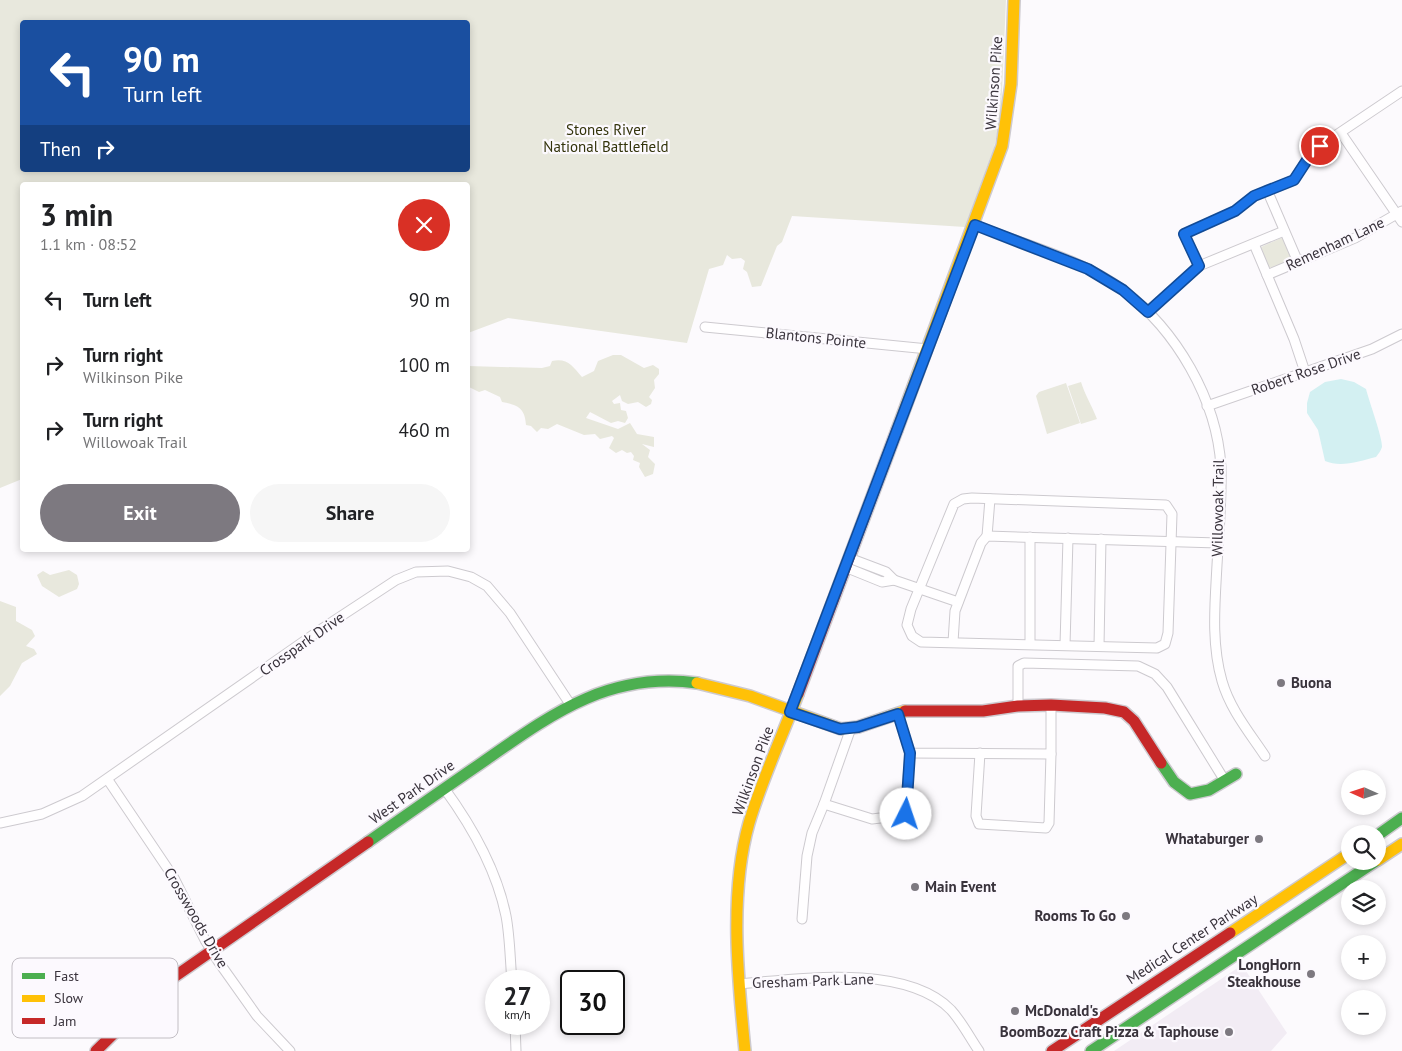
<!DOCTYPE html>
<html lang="en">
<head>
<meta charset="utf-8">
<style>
	body { margin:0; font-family:"PT Sans",sans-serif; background:#f6f6f6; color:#202124; height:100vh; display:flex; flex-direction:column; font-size:19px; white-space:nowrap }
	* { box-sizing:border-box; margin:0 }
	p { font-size:16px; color:#757577 }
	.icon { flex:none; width:28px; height:28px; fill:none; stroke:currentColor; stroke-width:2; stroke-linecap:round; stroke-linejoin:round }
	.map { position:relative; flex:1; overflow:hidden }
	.panel { position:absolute; left:20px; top:182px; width:450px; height:370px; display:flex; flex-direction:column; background:#fff; border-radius:5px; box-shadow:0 2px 8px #0003 }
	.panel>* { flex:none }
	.guide { position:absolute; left:20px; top:20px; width:450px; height:152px; border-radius:5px; box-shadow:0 2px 8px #0003; background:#1a4fa0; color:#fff; overflow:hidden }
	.needle { width:32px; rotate:273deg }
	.fabs { position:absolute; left:1341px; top:770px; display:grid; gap:10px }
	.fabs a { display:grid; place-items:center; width:45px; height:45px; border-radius:50%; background:#fff; box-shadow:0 2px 8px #0003; font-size:25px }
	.speed { position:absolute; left:485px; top:970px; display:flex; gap:10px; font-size:25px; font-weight:700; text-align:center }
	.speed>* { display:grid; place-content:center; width:65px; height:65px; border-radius:50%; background:#fff; box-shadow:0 2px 8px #0003; line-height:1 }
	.speed small { font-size:12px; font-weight:400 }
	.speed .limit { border:2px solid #111; border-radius:8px; background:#fff; color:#111 }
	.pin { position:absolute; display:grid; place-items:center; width:42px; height:42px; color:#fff; margin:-21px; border:2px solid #fff; border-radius:50%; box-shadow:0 1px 5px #0007 }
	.me { position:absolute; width:55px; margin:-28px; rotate:4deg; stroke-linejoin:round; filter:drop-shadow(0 0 4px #0008) }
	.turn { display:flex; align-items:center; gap:18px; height:105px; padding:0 20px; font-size:22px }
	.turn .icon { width:65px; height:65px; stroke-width:2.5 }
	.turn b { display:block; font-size:35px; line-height:42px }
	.then { display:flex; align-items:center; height:48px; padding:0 20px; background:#0003; gap:10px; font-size:19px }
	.round { display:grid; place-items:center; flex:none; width:52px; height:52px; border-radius:26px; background:#f6f6f6 }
	.headline { display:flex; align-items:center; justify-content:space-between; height:85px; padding:0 20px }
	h1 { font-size:30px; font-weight:700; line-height:38px }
	.cta { display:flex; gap:10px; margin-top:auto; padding:10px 20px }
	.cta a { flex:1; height:58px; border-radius:30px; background:#7d7980; color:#fff; font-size:20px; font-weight:700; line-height:58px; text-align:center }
	.cta a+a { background:#f6f6f6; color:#202124 }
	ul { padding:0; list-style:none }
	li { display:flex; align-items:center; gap:15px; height:65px; padding:0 20px }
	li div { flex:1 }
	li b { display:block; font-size:19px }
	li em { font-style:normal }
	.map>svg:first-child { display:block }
	.built { fill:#f2ecf4 }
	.green { fill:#e8e8dd; fill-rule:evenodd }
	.water { fill:#d3f0f2 }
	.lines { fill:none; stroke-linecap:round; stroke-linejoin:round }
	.street-casing { stroke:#cdcacf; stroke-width:11 }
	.fast-casing { stroke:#cdcacf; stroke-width:14 }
	.slow-casing { stroke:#cdcacf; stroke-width:14 }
	.jam-casing { stroke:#cdcacf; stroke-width:14 }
	.street { stroke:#fffeff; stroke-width:9 }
	.fast { stroke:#4caf50; stroke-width:11 }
	.slow { stroke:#ffc107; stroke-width:11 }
	.jam { stroke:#c62828; stroke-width:11 }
	.route-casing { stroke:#114b97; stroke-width:12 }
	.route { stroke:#1a73e8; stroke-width:9 }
	.poi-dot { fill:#7d7980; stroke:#fcf9fe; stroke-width:2 }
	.labels { text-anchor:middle; stroke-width:4.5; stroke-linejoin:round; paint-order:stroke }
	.street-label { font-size:15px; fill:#39333c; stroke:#fcf9fe }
	.park-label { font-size:15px; fill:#33340b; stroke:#fcf9fe }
	.poi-label { font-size:15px; font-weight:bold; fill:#39333c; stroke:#fcf9fe; text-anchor:end }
	.key { fill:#fcf9fe; stroke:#c2bec4; stroke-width:1 }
	.key-label { font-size:14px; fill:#39333c }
</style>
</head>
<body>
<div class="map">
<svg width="1402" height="1051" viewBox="0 0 1402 1051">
	<rect width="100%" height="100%" fill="#fcfafd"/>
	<polygon class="built" points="1242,965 1287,1033 1271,1051 1114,1051"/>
	<g class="green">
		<path d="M0,0h1006l-5,115 -7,33 -29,79 -173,-11 -10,26 -5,4 -16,40 -9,1 -5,-15 -4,-3 2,-8 -4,-3 -9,1 -5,-4 -4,10 -14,4 -22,74 -179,-25 -40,15v-148h-446v294l-22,9zM22,22h446v148h-446z"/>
		<polygon points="1281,238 1284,239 1291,257 1290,261 1271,268 1268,266 1261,247"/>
		<path d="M613,355h8l23,13 9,-3 6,4v5l-5,6 1,8 -6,9 3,3 -1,4 -5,3 -8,-5 -10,2 -6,-3 -2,-6 -8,6 2,3 6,-1 1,7 5,1 2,7 -3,5 -7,-2 -7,2 -21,-11 -4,6 32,11 12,-6 7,11 17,3v10l-12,-3 8,6 -2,7 7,7 -2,10 -8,3 -6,-10 1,-4 -7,-3 1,-4 -3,-4 -4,1 -5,-3 -6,3 -7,-5 5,-10 -2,-2 -12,3 -5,-5 -11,1 -27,-11 -9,5 -7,-1 -4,4 -6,-6 -5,-1c-1,-17 -8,-20 -24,-23l-2,-5 -15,-7 -6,2 -10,-5 -1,3v-24l74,2 8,-2 2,-5c16,-3 20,5 30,16l12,-6 4,-10z"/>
		<path d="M1081,382c4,13 11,24 16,37l-16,5 -13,-38z"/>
		<polygon points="1066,383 1080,423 1047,434 1036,396 1039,392"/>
		<polygon points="69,570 77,575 79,584 77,589 59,597 42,586 37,575 43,571 50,575"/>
		<polygon points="0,601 16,607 16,621 32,630 35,636 26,646 34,649 37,654 22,663 10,686 0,696"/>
	</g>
	<path class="water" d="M1341,379l13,3 12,7c3,12 17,50 16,58 -1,4 -4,7 -6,10 -16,4 -35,11 -51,4l-7,-31 -11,-17v-10l3,-11 15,-10z"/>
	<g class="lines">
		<defs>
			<g id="street">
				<polyline points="1341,133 1402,222"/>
				<polyline points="1267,190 1298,262"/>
				<path d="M975,225c47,19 107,34 148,65 53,40 94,109 98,177 1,32 -2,65 -4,98 -2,38 -6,78 5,116 8,28 27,51 43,75"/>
				<polyline points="1254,244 1294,339 1305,372"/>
				<polyline points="1199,266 1184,234 1235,211 1254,196 1294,180 1309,157 1320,146 1402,91"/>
				<polyline points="1267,275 1355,238 1402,211"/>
				<polyline points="1148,312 1199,266 1284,231"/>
				<polyline points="705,327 928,349"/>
				<polyline points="1207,406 1372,349 1402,334"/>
				<polygon points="972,498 1166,505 1172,514 1168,633 1165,644 1157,648 921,642 912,636 907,625 911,609 954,504 963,499"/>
				<polyline points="987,536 990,499"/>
				<polyline points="845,567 882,582 894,580 886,572 849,558"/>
				<polyline points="894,580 958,602"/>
				<polyline points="953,642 955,611 981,543 987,536 1218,543"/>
				<polyline points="1030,644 1030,537"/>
				<polyline points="1065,645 1068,538"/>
				<polyline points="1099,646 1101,539"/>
				<polyline points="1018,706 1018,666 1024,663 1138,666 1155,674 1167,687 1225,781"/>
				<polyline points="898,714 910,753 1051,754 1051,705"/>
				<polyline points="851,728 824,804 872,819 905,815 910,753"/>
				<polyline points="980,753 976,816 979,824 1046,828 1049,823 1051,754"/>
				<polyline points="108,780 174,878 205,940 218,961 257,1016 290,1051"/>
				<path d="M444,788c27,37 53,83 62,128 4,21 4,44 6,65"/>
				<polyline points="0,823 42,814 82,796 323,628 396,580 416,572 448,571 471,577 487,586 510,613 570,704"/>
				<polyline points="802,919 807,856 812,833 824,804"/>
				<path d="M739,984c59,-5 166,-21 212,26 11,12 19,28 28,41"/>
				<polyline points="515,1024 516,1051"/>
			</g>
			<g id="fast">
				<polyline points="1161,763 1174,782 1190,794 1209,790 1236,774"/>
				<polyline points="1378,835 1402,818"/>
				<path d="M368,842c37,-26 74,-52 112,-78 69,-48 127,-93 217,-81"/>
				<polyline points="1091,1051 1376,861"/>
			</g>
			<g id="slow">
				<polyline points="897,430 1002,146 1011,84 1014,0"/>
				<polyline points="697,683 750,696 841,729 858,727 905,711"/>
				<polyline points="1378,860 1402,844"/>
				<polyline points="1230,933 1350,853"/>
				<path d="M745,1051c-7,-72 -16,-158 4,-228 13,-44 33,-86 49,-129"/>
			</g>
			<g id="jam">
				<polyline points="798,694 897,430"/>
				<polyline points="905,711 983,711 1018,706 1051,705 1105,708 1124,712 1134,721 1161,763"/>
				<polyline points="96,1051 164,984 368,842"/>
				<polyline points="1052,1051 1230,933"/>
			</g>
		</defs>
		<use href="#street" class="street-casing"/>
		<use href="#fast" class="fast-casing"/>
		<use href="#slow" class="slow-casing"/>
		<use href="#jam" class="jam-casing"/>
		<use href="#street" class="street"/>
		<use href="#fast" class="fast"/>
		<use href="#slow" class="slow"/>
		<use href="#jam" class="jam"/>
	</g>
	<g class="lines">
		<defs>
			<polyline id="route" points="906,814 910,753 898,714 858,727 840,729 790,712 975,225 1088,269 1123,290 1148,312 1199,266 1184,234 1235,211 1254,196 1294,180 1309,157 1320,146"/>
		</defs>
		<use href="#route" class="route-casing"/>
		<use href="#route" class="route"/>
	</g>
	<g class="poi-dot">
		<circle cx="1281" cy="683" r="5"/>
		<circle cx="1259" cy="839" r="5"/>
		<circle cx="915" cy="887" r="5"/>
		<circle cx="1126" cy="916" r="5"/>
		<circle cx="1311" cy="974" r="5"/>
		<circle cx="1015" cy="1011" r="5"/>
		<circle cx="1229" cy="1032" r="5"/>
	</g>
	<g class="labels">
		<g class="street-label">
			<text transform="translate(994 83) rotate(-86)" y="5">Wilkinson Pike</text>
			<text transform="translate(1335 244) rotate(-25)" y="5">Remenham Lane</text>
			<text transform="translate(816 338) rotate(6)" y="5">Blantons Pointe</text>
			<text transform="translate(1306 372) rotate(-19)" y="5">Robert Rose Drive</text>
			<text transform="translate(1218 508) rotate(-89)" y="5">Willowoak Trail</text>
			<text transform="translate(302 644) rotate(-35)" y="5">Crosspark Drive</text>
			<text transform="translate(753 771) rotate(-70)" y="5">Wilkinson Pike</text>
			<text transform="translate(412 792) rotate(-35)" y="5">West Park Drive</text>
			<text transform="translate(196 918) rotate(60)" y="5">Crosswoods Drive</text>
			<text transform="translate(1192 939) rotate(-33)" y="5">Medical Center Parkway</text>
			<text transform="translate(813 981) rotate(-2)" y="5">Gresham Park Lane</text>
		</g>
		<g class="park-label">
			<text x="606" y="135">Stones River<tspan x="606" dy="17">National Battlefield</tspan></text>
		</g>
		<g class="poi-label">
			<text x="1291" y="688" text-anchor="start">Buona</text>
			<text x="1249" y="844">Whataburger</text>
			<text x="925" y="892" text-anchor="start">Main Event</text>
			<text x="1116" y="921">Rooms To Go</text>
			<text x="1301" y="970">LongHorn<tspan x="1301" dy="17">Steakhouse</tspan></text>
			<text x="1025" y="1016" text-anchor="start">McDonald's</text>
			<text x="1219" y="1037">BoomBozz Craft Pizza &amp; Taphouse</text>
		</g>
	</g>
	<rect x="12" y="958" width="166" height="80" rx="8" class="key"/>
	<rect x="22" y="973" width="23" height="6" fill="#4caf50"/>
	<rect x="22" y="995" width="23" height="7" fill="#ffc107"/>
	<rect x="22" y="1018" width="23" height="6" fill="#c62828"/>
	<g class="key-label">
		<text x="54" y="981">Fast</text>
		<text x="54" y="1003">Slow</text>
		<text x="54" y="1026">Jam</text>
	</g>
</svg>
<div class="fabs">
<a><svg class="needle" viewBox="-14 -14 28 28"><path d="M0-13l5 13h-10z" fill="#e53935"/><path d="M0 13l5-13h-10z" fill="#757577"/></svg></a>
<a><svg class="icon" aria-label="search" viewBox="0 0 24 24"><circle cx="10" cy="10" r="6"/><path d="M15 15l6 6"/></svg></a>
<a><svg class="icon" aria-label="layers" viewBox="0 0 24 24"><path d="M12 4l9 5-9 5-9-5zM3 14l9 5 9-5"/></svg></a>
<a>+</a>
<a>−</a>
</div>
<div class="speed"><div>27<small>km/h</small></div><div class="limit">30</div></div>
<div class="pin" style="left:1320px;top:146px;background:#d93025"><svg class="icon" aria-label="arrive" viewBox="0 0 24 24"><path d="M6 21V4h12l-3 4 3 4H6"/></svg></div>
<svg class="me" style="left:906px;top:814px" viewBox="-20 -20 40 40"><circle r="19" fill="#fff"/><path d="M0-13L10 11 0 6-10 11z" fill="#1a73e8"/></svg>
<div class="guide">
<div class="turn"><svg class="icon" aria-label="left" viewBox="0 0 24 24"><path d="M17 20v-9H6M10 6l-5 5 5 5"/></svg><div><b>90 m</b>Turn left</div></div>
<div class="then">Then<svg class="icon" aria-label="right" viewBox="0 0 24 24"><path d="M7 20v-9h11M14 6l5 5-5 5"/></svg></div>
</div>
<section class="panel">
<div class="headline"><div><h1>3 min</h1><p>1.1 km · 08:52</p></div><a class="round" style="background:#d93025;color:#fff"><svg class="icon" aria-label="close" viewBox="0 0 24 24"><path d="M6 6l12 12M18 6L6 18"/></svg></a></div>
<ul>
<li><svg class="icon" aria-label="left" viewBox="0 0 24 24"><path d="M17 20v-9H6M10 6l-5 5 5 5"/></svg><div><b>Turn left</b></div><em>90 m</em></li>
<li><svg class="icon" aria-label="right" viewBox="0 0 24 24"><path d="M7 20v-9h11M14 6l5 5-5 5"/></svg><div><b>Turn right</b><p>Wilkinson Pike</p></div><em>100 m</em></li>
<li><svg class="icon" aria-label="right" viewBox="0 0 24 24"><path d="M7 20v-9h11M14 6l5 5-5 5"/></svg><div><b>Turn right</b><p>Willowoak Trail</p></div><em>460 m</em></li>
</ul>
<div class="cta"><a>Exit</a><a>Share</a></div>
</section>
</div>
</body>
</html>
